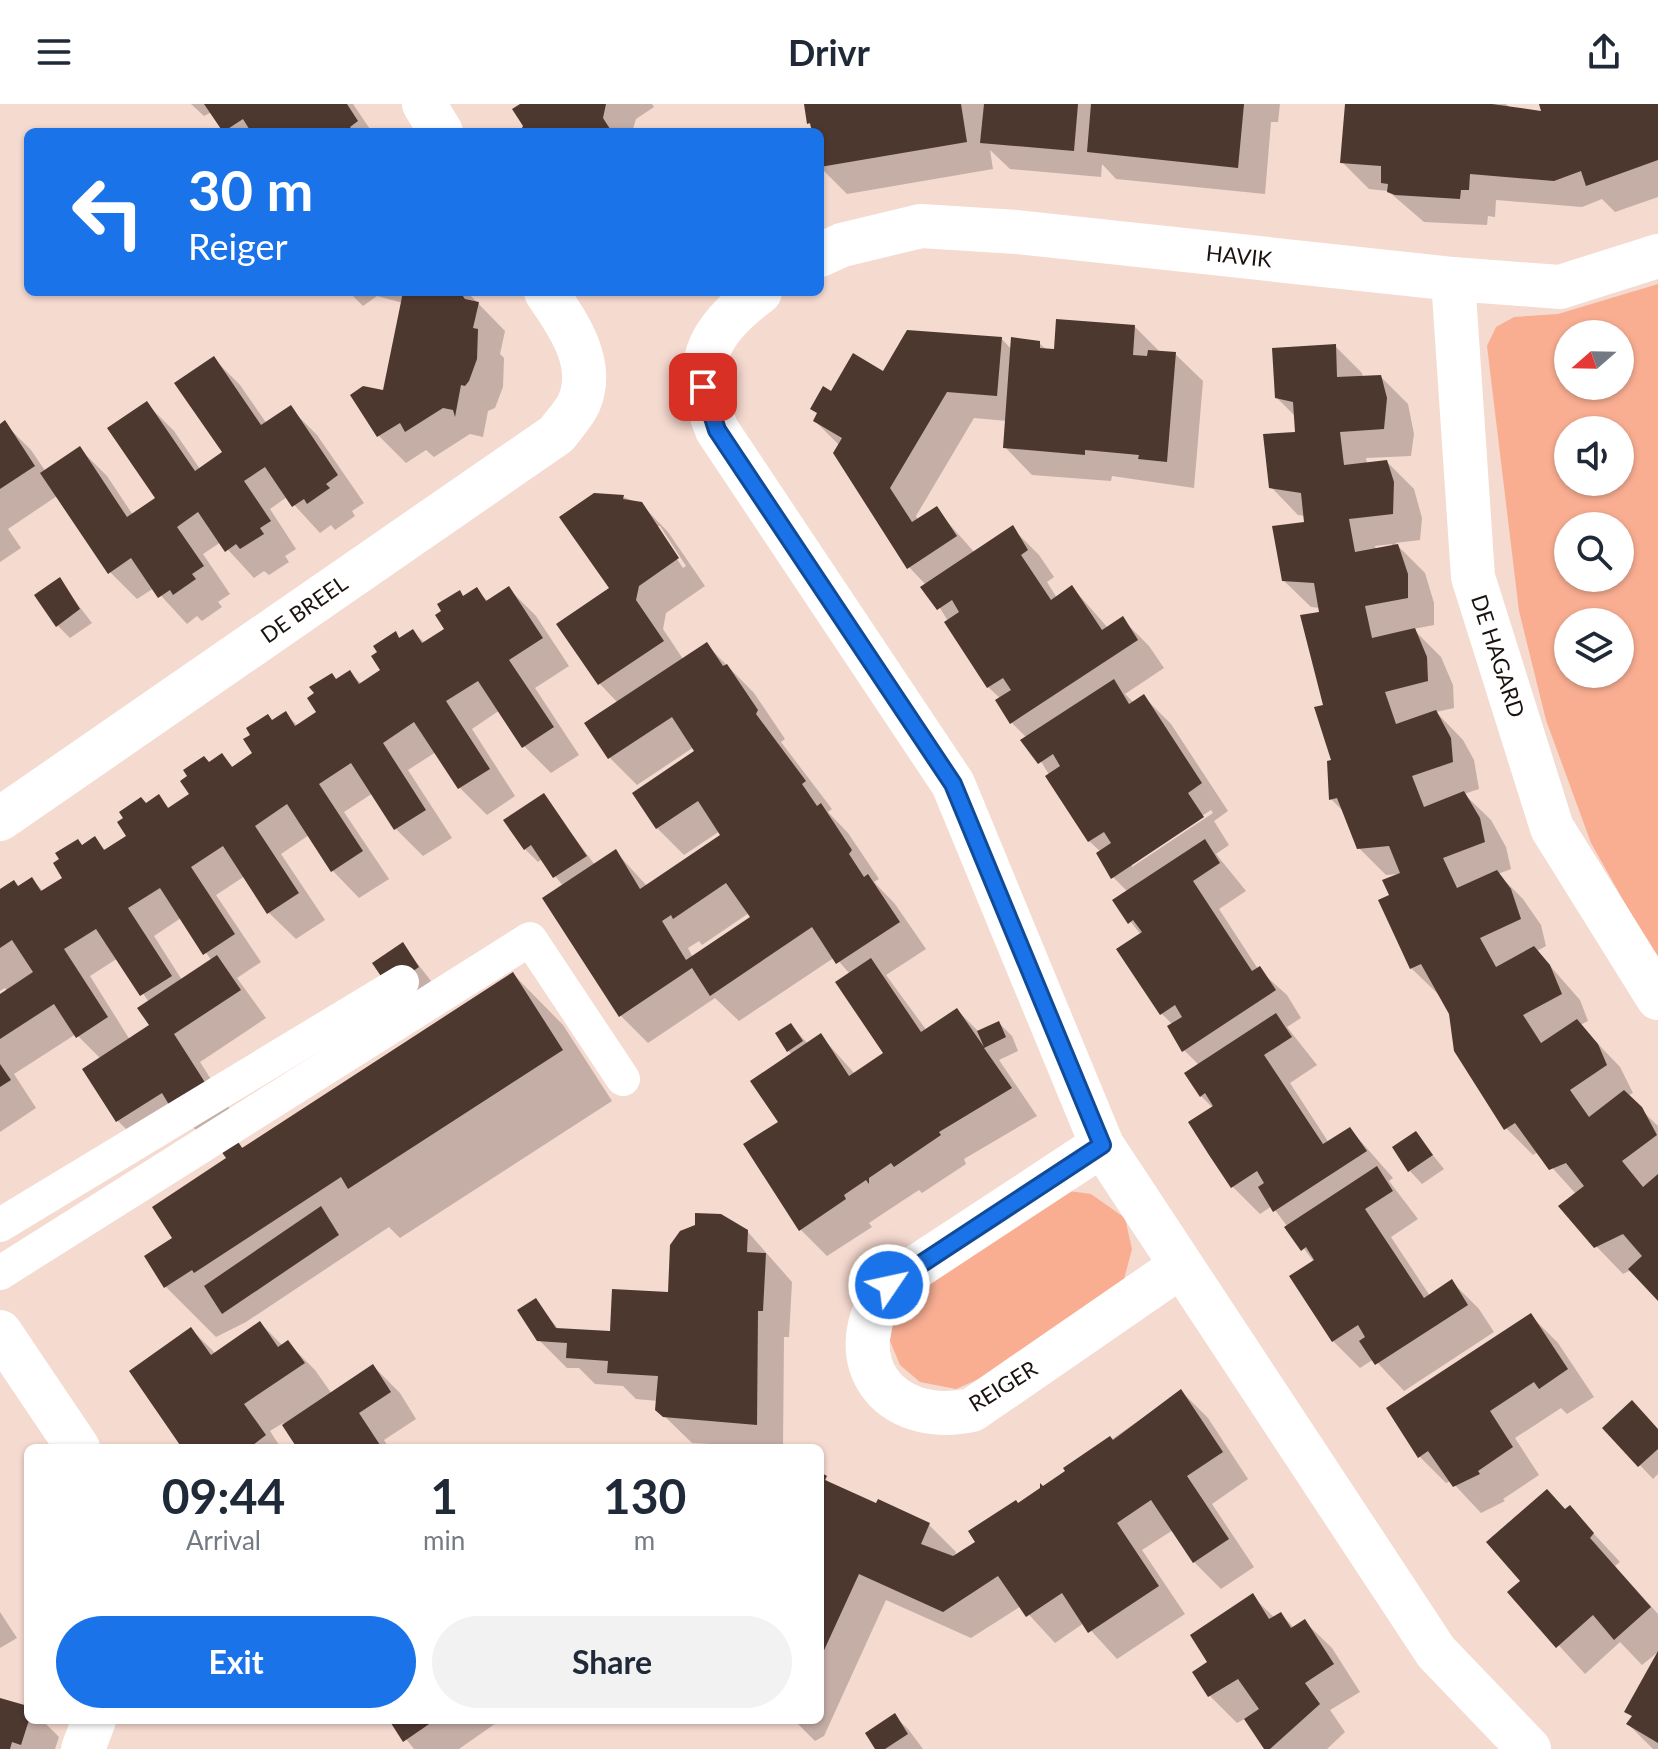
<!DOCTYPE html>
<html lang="en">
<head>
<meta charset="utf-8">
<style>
	body { margin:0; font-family:Lato,sans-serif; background:#f2f2f3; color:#1f2937; height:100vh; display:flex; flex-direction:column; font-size:30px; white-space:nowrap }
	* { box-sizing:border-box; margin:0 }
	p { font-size:26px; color:#747a83 }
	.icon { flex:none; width:44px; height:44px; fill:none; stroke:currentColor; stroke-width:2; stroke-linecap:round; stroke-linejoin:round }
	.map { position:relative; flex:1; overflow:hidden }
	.details { position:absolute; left:24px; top:1340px; width:800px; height:280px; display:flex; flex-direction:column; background:#fff; border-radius:12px; box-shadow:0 2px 6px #0004 }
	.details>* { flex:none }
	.hud { position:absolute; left:24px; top:24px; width:800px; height:168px; border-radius:12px; box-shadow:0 2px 6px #0004; background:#1a73e8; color:#fff; overflow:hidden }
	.needle { width:52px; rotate:250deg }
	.fabs { position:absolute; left:1554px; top:216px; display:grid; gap:16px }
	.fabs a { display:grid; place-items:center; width:80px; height:80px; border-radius:50%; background:#fff; box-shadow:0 2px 6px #0004; font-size:40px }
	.pin { position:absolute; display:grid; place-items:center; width:68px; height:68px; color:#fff; margin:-34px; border-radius:16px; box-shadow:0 4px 12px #0006 }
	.me { position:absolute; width:88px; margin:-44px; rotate:56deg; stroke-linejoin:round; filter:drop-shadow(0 0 6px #0008) }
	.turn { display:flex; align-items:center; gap:28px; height:168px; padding:0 32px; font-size:36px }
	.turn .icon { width:104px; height:104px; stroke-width:2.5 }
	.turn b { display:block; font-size:56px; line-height:68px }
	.eta { display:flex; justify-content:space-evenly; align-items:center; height:136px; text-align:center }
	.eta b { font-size:48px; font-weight:700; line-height:56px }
	.button { display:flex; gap:16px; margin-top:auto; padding:16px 32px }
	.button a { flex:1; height:92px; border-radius:48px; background:#1a73e8; color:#fff; font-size:32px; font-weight:700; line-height:92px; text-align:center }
	.button a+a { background:#f2f2f3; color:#1f2937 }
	header { display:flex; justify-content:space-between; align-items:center; height:104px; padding:0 32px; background:#fff; font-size:36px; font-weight:700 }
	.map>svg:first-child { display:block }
	.grass { fill:#f9ae92; fill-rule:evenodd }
	.shadow { fill:#0003; fill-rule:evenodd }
	.building { fill:#4d3830; fill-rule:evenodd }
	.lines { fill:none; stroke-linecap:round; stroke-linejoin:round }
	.lane { stroke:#fff; stroke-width:34 }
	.street { stroke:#fff; stroke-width:44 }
	.route-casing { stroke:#114b97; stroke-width:20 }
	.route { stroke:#1a73e8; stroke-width:14 }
	.labels { text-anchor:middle; stroke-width:8; stroke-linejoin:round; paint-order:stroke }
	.street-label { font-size:22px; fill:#1b120f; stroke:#fff }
</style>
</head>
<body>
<header><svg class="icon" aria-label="menu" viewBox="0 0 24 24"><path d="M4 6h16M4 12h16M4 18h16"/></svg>Drivr<svg class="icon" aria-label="share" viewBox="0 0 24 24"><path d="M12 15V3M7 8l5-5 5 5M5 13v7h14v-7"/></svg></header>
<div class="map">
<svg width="1658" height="1645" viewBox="0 0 1658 1645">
	<rect width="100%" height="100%" fill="#f5dad0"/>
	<g class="grass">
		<path d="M1658,180v678l-67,-119 -45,-123 -27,-109 -32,-265 9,-19 18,-10 44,-3zM1568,230h52v52h-52zM1568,326h52v52h-52zM1568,422h52v52h-52zM1568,518h52v52h-52z"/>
		<polygon points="1069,1087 1091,1090 1125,1114 1132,1145 1123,1179 990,1270 956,1285 920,1278 900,1261 890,1237 894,1215 911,1189"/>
	</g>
	<g class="shadow">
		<polygon points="191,0 353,0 372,28 226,28 212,8 204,12"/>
		<polygon points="523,0 652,0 654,3 636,15 632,28 523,28"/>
		<polygon points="806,0 1280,0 1278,18 1271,18 1265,90 1116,75 1102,60 1101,73 1010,65 990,46 993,65 847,90 820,63 820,28 814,28 809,19"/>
		<polygon points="1347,0 1506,0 1513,6 1544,9 1541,0 1658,0 1658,93 1615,108 1602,95 1582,103 1496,96 1495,113 1488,112 1487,121 1424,118 1388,87 1369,85 1342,58"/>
		<polygon points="349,188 467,188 505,227 500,250 504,254 503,283 495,304 488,307 483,333 470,330 434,353 426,346 406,359 379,332 353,291 384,288 403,199 377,192 363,202"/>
		<path d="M1135,223l26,26 14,1 28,27 -9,107 -82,-12 -1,5 -79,-6 -27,-28 2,-26 -33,-3 -58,98 2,4 18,-11 39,44 37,-25 27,27 15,22 -7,5 10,16 15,-11 36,41 14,-9 27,27 15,22 -39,26 9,9 10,-6 27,27 57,87 -14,10 15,24 -13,9 30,37 -27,18 39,60 29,26 14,23 -14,9 30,38 -27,18 39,60 21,-14 43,49 -4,3 29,38 -27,18 39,59 22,-14 27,27 15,23 -90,59 -30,-32 -14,9 -27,-27 -19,-79 -42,-56 -12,8 -27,-27 -42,-64 22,-15 -12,-12 -2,-31 -15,-15 -11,-25 -12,-12 -20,-78 -26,-34 13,-9 -15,-15 -12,-25 -12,-11 -62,-103 -15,-15 -14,-23 3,-1 -13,-12 -62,-102 -17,-18 -69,-121 -25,-25 16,-28 170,-55 11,12 27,-7 8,7 9,1zM1211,706l2,3 -81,54v-5z"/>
		<path d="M1335,242l27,27 1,5 18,-1 27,27 6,30 -3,22 -45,2 1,6 20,-2 27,27 8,29 -2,22 -25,3 30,30 9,30v22l-21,4 28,28 12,28 1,23 -18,4 27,28 11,20 5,29 -15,5 27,26 15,27 5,22 -13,5 25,25 18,26 5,21 -9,5 43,49 8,21 -8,4 40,42 13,26 -6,3 31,30v172l-27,-28 -8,4 -27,-28 -20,-52 -38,-42 -5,3 -27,-27 -55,-114 -12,-19 -28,-27 -19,-72 7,-22 -13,1 -27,-27 -14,-35 -14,-14 -2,-37 4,-1 -13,-153 -9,-1 -28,-27 23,-56 -1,-8 -7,-1 -27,-28 26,-53 -1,-17 -19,-19zM1392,440v3l-16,3 -1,-4z"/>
		<polygon points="213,254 240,281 267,320 290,304 317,331 364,399 352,407 355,412 335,426 331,421 320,429 287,393 270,405 296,445 285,452 289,458 269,471 264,467 254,474 221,438 203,450 230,490 218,498 222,503 202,517 197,512 187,520 154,484 137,495 110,468 57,392 8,425 21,444 0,458 0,322 4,319 31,346 46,368 80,345 107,372 133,411 158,395 147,300 174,327 200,365 225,349"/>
		<path d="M623,393l18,7 27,28 37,54 -39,27 -3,16 20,30 23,-15 48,49 31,46 -4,3 51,67 -4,3 20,21 31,46 -5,3 21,22 31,45 -40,26 41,56 30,-21 22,22 20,-9 13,13 6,15 -19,9 38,56 -73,43 2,5 -44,29 -3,-3 -26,17 -24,16 3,4 -45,29 -27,-27 -19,-107 11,-67 -4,-5 3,-25 17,19 13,-8 34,38 31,-20 -36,-80 -15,-17 -96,64 -24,-23 -67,45 -27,-27 -58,-130 -21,-27 -4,3 -13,-13 18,-53 52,69 21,-13 31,34 76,-50 -3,-5 -36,24 -27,-27 40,-77 -3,-4 -57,38 -27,-27 -23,-34 31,-21 -18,-19 -41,-60 53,-35zM655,422h5l26,40 -3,2zM749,809l3,4 -59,41 -5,-10 11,-7 3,4z"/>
		<polygon points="59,476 92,519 70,534 57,521"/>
		<path d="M509,485l27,27 33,50 -34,22 44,67 -28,18 -27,-27 -24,-36 -28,19 43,67 -28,19 -27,-27 -24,-36 -28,18 44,68 -29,18 -27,-27 -23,-36 -29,19 45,67 -30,19 -27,-28 -23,-35 -28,19 44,66 -29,19 -28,-27 -23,-36 -29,19 45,67 -24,16 29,40 -66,44 31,49 -32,22 -12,-12 -42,27 -27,-27 -33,-51 16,-11 -25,-25 -62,40 22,34 -36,24v-136l7,-5 -2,-3 -5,3v-100l19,-3 13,-8 12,12 21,-14 18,-32 12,-7 11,12 23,-14 18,-32 11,-8 12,12 22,-14 18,-31 12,-9 12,13 21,-14 18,-32 13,-8 12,12 21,-14 18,-31 13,-8 12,11 21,-13 13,-37 5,5 12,-7 12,11 22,-13 12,-38 6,6 11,-8 13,12zM181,814l31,43 -30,19 -28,-44zM118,854l31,44 3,24 -22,14 -40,-64z"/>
		<polygon points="403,841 431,877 404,896"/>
		<polygon points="513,870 563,921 612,997 400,1134 389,1123 246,1218 216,1233 166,1183 147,1153 175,1134 237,1038 244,1045"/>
		<polygon points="1416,1030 1444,1065 1422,1080 1409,1066"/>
		<polygon points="747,1127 792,1178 789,1233 784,1233 783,1344 692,1339 657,1305 658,1297 636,1295 623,1282 595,1280 579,1264 567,1264 539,1236 535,1196 559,1226 611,1229 670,1190"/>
		<polygon points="1531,1212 1558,1239 1594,1293 1567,1310 1561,1304 1515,1334 1539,1371 1503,1395 1505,1397 1481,1409 1451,1377 1446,1379 1419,1352"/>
		<polygon points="260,1219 283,1242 288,1239 315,1266 332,1290 373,1262 400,1289 416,1315 384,1336 389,1344 300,1344 283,1319 270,1327 281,1344 185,1344 191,1225 216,1250"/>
		<polygon points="1181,1287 1208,1314 1248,1375 1212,1400 1254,1463 1221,1485 1194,1458 1173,1426 1142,1446 1185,1510 1117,1555 1084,1519 1055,1539 1021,1502 971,1534 886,1496 824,1632 815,1637 794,1616 820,1616 820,1371 836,1384 929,1421 956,1448 953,1454 978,1438 1018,1401"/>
		<polygon points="1605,1324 1658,1326 1658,1370 1653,1375"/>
		<polygon points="1570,1404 1620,1458 1615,1462 1658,1510 1658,1548 1642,1561 1620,1538 1585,1570 1510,1488 1523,1477"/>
		<polygon points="1252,1492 1275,1514 1281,1510 1294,1524 1304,1517 1332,1544 1360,1588 1330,1606 1345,1628 1327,1645 1267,1645 1246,1614 1237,1619 1210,1592 1195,1568 1210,1558"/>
		<polygon points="0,1508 17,1534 0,1544"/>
		<polygon points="1658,1553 1658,1645 1653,1645 1628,1620 1633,1613 1627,1607"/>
		<polygon points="0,1596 28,1616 42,1616 59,1633 55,1645 0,1645"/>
		<polygon points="894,1612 908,1625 923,1645 878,1645"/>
		<polygon points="391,1616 498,1616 499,1617 459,1645 414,1645"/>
	</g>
	<g class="building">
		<polygon points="204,0 347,0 358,17 350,23 354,28 251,28 243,15 223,28"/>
		<polygon points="520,0 606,0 603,14 612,28 520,28 523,22 512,5"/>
		<polygon points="804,0 961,0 967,38 820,63 820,28 812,28 810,19 807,20"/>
		<polygon points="984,0 1078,0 1074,47 980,39"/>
		<polygon points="1091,0 1244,0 1238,64 1087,48"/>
		<polygon points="1345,0 1492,0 1541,7 1539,0 1658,0 1658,56 1586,82 1581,67 1554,77 1470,70 1469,86 1461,86 1460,95 1395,91 1387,88 1388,80 1381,79 1381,62 1340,59"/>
		<polygon points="403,188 460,188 465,195 479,198 473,224 478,225 477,255 469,277 465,282 461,281 455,313 453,306 443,304 405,328 400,319 377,333 350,291 363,282 383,286"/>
		<polygon points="1056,215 1135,221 1133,251 1147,252 1148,246 1176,248 1167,358 1138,355 1139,351 1085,346 1085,351 1003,344 1011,233 1040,237 1040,244 1054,245"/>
		<polygon points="907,226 1002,233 997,292 947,288 890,384 912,418 937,402 957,432 907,465 833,349 842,334 813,317 817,309 810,305 823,282 831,287 853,249 883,267"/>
		<polygon points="1336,240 1337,273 1381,271 1387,294 1384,325 1340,328 1344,361 1387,356 1394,378 1393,410 1349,415 1355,448 1398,440 1408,470 1408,494 1365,502 1372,534 1415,524 1427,553 1428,577 1385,588 1396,620 1436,606 1451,634 1453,658 1412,672 1424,703 1464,687 1480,714 1485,738 1443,754 1457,784 1497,766 1511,785 1521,815 1480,834 1496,863 1534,842 1550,861 1562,890 1523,911 1541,939 1577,915 1598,940 1607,961 1570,986 1589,1013 1624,986 1642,1003 1657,1031 1622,1057 1643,1083 1658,1070 1658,1197 1628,1165 1642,1152 1623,1130 1594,1144 1558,1102 1584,1082 1566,1059 1549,1066 1515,1019 1504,1026 1454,947 1449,910 1421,860 1410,865 1378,796 1389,791 1382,776 1400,769 1389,742 1357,745 1337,694 1329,696 1327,657 1331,656 1314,603 1323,601 1300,511 1319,508 1314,479 1282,477 1272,422 1304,418 1301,389 1269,384 1263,330 1295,328 1293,298 1275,294 1272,244"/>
		<polygon points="214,252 261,321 291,301 338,371 326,380 330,384 307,400 304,395 292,403 265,363 244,377 271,417 260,424 264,430 240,445 236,440 225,448 198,408 177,423 204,462 192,470 196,475 173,491 170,486 158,494 131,454 108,470 40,369 80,342 127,413 155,394 107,324 147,297 195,367 222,348 174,279"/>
		<polygon points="5,316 35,362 0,385 0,320"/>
		<polygon points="594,389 624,391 623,395 642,398 679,454 639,482 636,496 664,537 598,581 556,520 609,484 559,413"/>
		<polygon points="1013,421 1028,446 1021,451 1051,496 1072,481 1102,526 1123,512 1138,536 1010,620 995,596 1011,586 1003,574 987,584 944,518 959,508 952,496 937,506 920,483"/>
		<polygon points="60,473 80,505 56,523 34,491"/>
		<polygon points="509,482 543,534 509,556 554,623 522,644 478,577 446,597 490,665 458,685 414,618 383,639 426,706 394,726 351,659 319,680 363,747 331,768 287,700 255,722 299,789 267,810 223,742 191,763 235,830 203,851 160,784 128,804 172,872 140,892 96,825 64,845 108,913 76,934 54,900 0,935 0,890 33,868 12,836 0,844 0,785 14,776 18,782 32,773 41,787 62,774 53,759 59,755 55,749 78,735 82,741 95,732 104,746 126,732 117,718 123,714 119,708 141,693 146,699 159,690 168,704 189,690 180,677 187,672 183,666 204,652 209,658 222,649 232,663 252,649 243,635 250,631 246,624 268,610 272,616 286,607 295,622 316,608 307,594 314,589 309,583 332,569 336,575 350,566 359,580 380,566 371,552 377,548 373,542 396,527 399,534 413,525 422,539 444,525 435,511 441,507 437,500 460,486 463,492 477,483 486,497"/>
		<path d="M707,538l16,24 4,-2 31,46 -2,4 50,67 -4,3 15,22 4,-3 31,47 -3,4 15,23 4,-3 32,48 -64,42 -24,-37 -102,69 -18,-28 -73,49 -77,-119 74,-49 24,40 80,-54 -22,-34 -42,28 -24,-36 62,-42 -22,-34 -64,42 -24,-36zM726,779l24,34 -64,43 -24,-39 9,-6 2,4z"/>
		<polygon points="1114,575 1129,600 1144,590 1202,679 1188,689 1204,713 1111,775 1096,749 1111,739 1104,728 1088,738 1045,672 1060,662 1053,650 1038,660 1020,636"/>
		<polygon points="544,689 587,752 553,774 531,741 524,746 503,716"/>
		<polygon points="1205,735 1220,759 1193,777 1252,867 1260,862 1276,886 1182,948 1167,922 1182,913 1175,901 1160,911 1116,845 1142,828 1133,816 1128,820 1112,796"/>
		<polygon points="403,838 419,863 389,884 372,859"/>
		<polygon points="217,851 241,886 174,930 206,980 171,1004 162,989 116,1018 82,965 149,921 137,904"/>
		<polygon points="871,854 921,928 957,904 984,943 977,927 999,917 1006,933 984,944 1012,984 939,1028 941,1031 894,1063 891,1059 869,1074 869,1080 866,1076 844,1091 846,1095 799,1127 743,1040 778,1018 750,977 821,929 849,972 883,949 835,878"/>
		<polygon points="513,868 563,946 348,1085 341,1073 194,1169 192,1166 164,1184 144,1152 172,1134 152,1103 226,1054 221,1047 237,1036 242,1044"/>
		<polygon points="1276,909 1292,933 1264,951 1323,1040 1350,1023 1367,1047 1273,1108 1258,1083 1264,1079 1257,1067 1231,1084 1209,1051 1188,1018 1213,1002 1205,989 1200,993 1184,969"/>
		<polygon points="791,919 803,937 787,948 775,929"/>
		<polygon points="0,960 11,976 0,983"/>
		<polygon points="1416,1027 1433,1051 1408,1068 1392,1043"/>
		<polygon points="1377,1062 1393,1087 1365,1105 1395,1150 1424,1194 1452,1175 1468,1201 1375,1261 1359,1237 1365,1233 1358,1221 1332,1238 1289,1172 1314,1156 1306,1143 1301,1147 1284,1123"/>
		<polygon points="321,1102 339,1131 222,1210 204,1182"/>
		<polygon points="695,1109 721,1110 748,1126 747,1148 766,1149 763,1207 758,1207 757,1321 663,1313 655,1306 658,1272 607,1269 608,1257 566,1254 567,1239 537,1237 517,1206 536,1194 556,1224 610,1227 612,1185 668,1188 670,1141 680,1127 695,1121"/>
		<polygon points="1531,1209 1568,1265 1539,1285 1534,1278 1490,1307 1513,1343 1478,1367 1480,1370 1453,1383 1428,1347 1418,1354 1386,1304"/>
		<polygon points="260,1217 278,1243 288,1236 305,1259 244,1300 266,1331 249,1344 182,1344 129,1267 191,1223 211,1251"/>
		<polygon points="373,1260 391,1288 359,1309 382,1344 297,1344 282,1321"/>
		<polygon points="1181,1285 1223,1348 1187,1372 1229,1435 1193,1459 1151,1396 1117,1419 1159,1482 1088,1529 1062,1489 1026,1513 998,1472 943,1508 859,1470 820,1555 820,1368 827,1372 825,1376 876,1399 878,1395 930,1419 921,1440 953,1452 975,1438 968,1427 1016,1396 1018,1399 1040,1384 1040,1379 1043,1382 1065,1367 1063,1364 1110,1332 1113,1336"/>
		<polygon points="1632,1296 1658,1325 1658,1345 1638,1363 1602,1324"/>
		<polygon points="1547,1385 1565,1405 1570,1401 1594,1429 1590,1434 1651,1503 1614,1536 1593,1511 1556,1544 1507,1488 1520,1477 1486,1438"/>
		<polygon points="1253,1489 1269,1515 1281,1508 1291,1524 1305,1515 1334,1560 1305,1579 1320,1600 1270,1645 1264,1645 1244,1615 1259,1605 1238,1575 1208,1593 1192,1568 1207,1558 1190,1531"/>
		<polygon points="1658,1547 1658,1639 1626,1620 1632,1612 1624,1608"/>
		<polygon points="0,1594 28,1602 29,1616 21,1641 12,1638 10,1645 0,1645"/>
		<polygon points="895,1609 908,1630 885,1645 875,1645 865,1629"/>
		<polygon points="389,1616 435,1616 403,1638"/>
	</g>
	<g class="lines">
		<g class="lane">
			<polyline points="0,1121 402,878"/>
			<polyline points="0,1169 530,835 623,975"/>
		</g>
		<g class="street">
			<polyline points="424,0 441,28"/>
			<polyline points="820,151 842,141 921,122 1017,128 1453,175 1560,183 1658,152"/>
			<polyline points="1453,175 1473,473 1552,724 1658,894"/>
			<path d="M760,188c-55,41 -69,73 -43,138l236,354 149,361 334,507 93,97"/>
			<path d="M0,715l557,-385c7,-10 17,-20 22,-31 17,-40 -11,-79 -33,-111"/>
			<path d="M1102,1041l-213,140c-52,73 -3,143 83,125l209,-144"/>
			<polyline points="0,1228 78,1344"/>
			<polyline points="83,1645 94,1616"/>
		</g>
	</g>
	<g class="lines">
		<defs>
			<polyline id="route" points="703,283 717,326 953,680 1102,1041 889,1181"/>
		</defs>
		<use href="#route" class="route-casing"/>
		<use href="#route" class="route"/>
	</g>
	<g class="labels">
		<g class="street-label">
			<text transform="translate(1239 152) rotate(6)" y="8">HAVIK</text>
			<text transform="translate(304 505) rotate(-35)" y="8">DE BREEL</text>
			<text transform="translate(1498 552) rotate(72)" y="8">DE HAGARD</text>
			<text transform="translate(1003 1282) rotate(-32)" y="8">REIGER</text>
		</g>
	</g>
</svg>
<div class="fabs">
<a><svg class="needle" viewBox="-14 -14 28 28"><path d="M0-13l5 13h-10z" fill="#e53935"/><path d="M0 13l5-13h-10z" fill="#747a83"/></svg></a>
<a><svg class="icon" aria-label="sound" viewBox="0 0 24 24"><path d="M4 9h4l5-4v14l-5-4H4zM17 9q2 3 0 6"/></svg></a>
<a><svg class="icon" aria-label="search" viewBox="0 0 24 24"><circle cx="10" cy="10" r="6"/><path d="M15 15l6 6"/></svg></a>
<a><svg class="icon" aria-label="layers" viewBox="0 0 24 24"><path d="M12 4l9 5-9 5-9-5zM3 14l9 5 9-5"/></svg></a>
</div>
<div class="pin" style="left:703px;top:283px;background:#d93025"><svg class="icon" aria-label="arrive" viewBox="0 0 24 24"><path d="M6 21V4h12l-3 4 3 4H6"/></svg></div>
<svg class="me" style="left:889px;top:1181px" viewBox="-20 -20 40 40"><circle r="17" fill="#1a73e8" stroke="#fff" stroke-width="3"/><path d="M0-11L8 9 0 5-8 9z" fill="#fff"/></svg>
<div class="hud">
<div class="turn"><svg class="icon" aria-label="left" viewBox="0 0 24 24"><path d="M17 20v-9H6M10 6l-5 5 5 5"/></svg><div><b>30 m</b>Reiger</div></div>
</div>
<section class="details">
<div class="eta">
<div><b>09:44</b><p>Arrival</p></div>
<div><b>1</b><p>min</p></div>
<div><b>130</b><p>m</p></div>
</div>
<div class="button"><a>Exit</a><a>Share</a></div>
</section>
</div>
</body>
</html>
